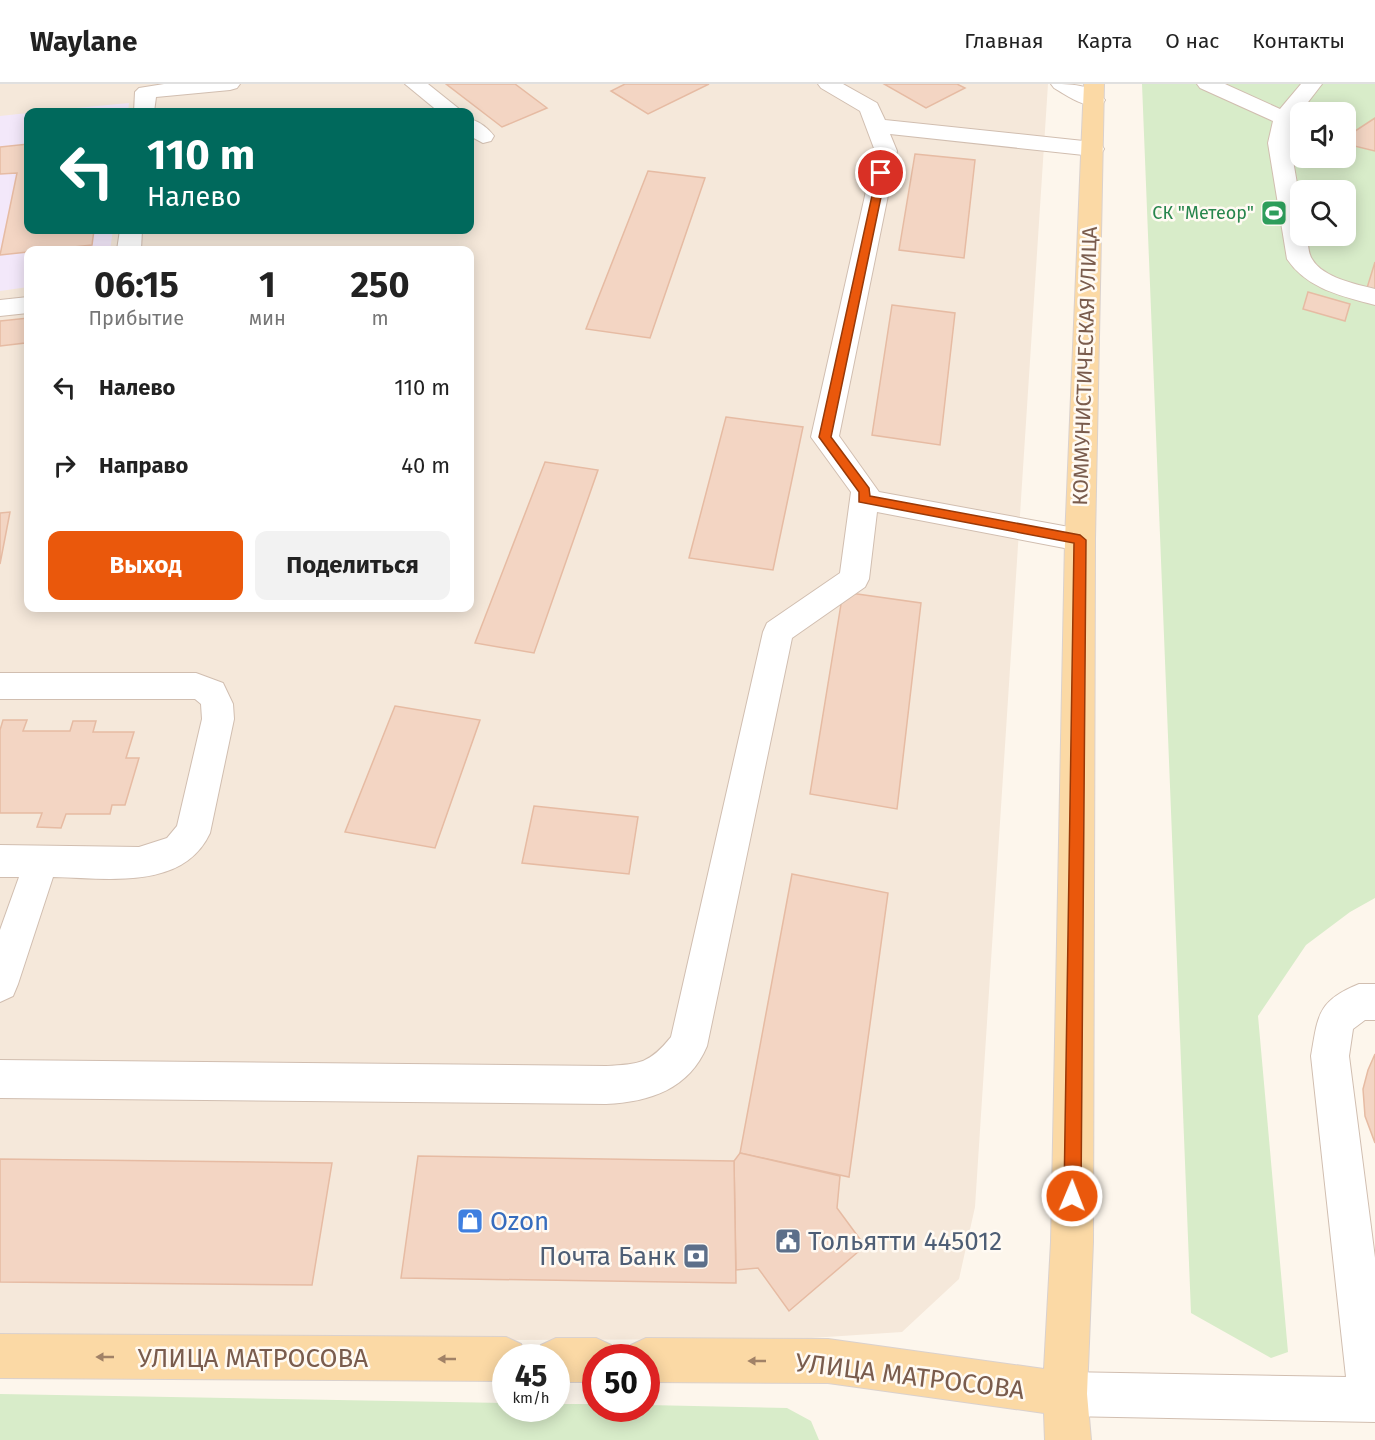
<!DOCTYPE html>
<html lang="ru">
<head>
<meta charset="utf-8">
<style>
	body { margin:0; font-family:"Fira Sans",sans-serif; background:#f2f2f2; color:#222; height:100vh; display:flex; flex-direction:column; font-size:22px; white-space:nowrap }
	* { box-sizing:border-box; margin:0 }
	p { font-size:20px; color:#767676 }
	.icon { flex:none; width:33px; height:33px; fill:none; stroke:currentColor; stroke-width:2; stroke-linecap:round; stroke-linejoin:round }
	.map { position:relative; flex:1; overflow:hidden }
	.panel { position:absolute; left:24px; top:162px; width:450px; height:366px; display:flex; flex-direction:column; background:#fff; border-radius:12px; box-shadow:0 3px 15px #0003 }
	.panel>* { flex:none }
	.hud { position:absolute; left:24px; top:24px; width:450px; height:126px; border-radius:12px; box-shadow:0 3px 15px #0003; background:#00695c; color:#fff; overflow:hidden }
	.tools { position:absolute; left:1290px; top:18px; display:grid; gap:12px }
	.tools a { display:grid; place-items:center; width:66px; height:66px; border-radius:12px; background:#fff; box-shadow:0 3px 15px #0003; font-size:30px }
	.speed { position:absolute; left:492px; top:1260px; display:flex; gap:12px; font-size:30px; font-weight:700; text-align:center }
	.speed>* { display:grid; place-content:center; width:78px; height:78px; border-radius:50%; background:#fff; box-shadow:0 3px 15px #0003; line-height:1 }
	.speed small { font-size:15px; font-weight:400 }
	.speed .limit { border:9px solid #d22; background:#fff; color:#111 }
	.pin { position:absolute; display:grid; place-items:center; width:51px; height:51px; color:#fff; margin:-26px; border:3px solid #fff; border-radius:50%; box-shadow:0 2px 6px #0007 }
	.me { position:absolute; width:66px; margin:-33px; rotate:1deg; stroke-linejoin:round; filter:drop-shadow(0 0 4px #0008) }
	.turn { display:flex; align-items:center; gap:21px; height:126px; padding:0 24px; font-size:27px }
	.turn .icon { width:78px; height:78px; stroke-width:2.5 }
	.turn b { display:block; font-size:42px; line-height:51px }
	.eta { display:flex; justify-content:space-evenly; align-items:center; height:102px; text-align:center }
	.eta b { font-size:36px; font-weight:700; line-height:42px }
	.primary-button { display:flex; gap:12px; margin-top:auto; padding:12px 24px }
	.primary-button a { flex:1; height:69px; border-radius:12px; background:#ea580c; color:#fff; font-size:24px; font-weight:700; line-height:69px; text-align:center }
	.primary-button a+a { background:#f2f2f2; color:#222 }
	ul { padding:0; list-style:none }
	li { display:flex; align-items:center; gap:18px; height:78px; padding:0 24px }
	li div { flex:1 }
	li b { display:block; font-size:22px }
	li em { font-style:normal }
	header { display:flex; align-items:center; gap:36px; box-sizing:border-box; height:84px; padding:0 30px; background:#fff; border-bottom:2px solid #e0e0e0 }
	header strong { font-size:28px }
	nav { display:flex; gap:33px; margin-inline-start:auto; font-size:21px }
	.map>svg:first-child { display:block }
	.residential { fill:#f5e8da; fill-rule:evenodd }
	.education { fill:#f3e8fa }
	.green { fill:#d8ecc9; fill-rule:evenodd }
	.building { fill:#f3d5c3; stroke:#e6bba3; stroke-width:1.5 }
	.lines { fill:none; stroke-linecap:round; stroke-linejoin:round }
	.minor-casing { stroke:#d1beb0; stroke-width:2 }
	.major-casing { stroke:#dad1cd; stroke-width:2 }
	.minor { fill:#fff; fill-rule:evenodd }
	.major { fill:#fbd9a5; fill-rule:evenodd }
	.oneway { fill:#a18267 }
	.route { fill:#ea580c; stroke:#983908; stroke-width:1.5 }
	.labels { text-anchor:middle; stroke-width:5; stroke-linejoin:round; paint-order:stroke }
	.far-leisure-label { font-size:18px; fill:#27864d; stroke:#fffaf3; text-anchor:end }
	.street-label { font-size:21px; fill:#7a5c4d; stroke:#fffaf3 }
	.near-shop-label { font-size:26px; fill:#366cbe; stroke:#fffaf3; text-anchor:start }
	.near-service-label { font-size:26px; fill:#4e5e75; stroke:#fffaf3; text-anchor:start }
	.near-street-label { font-size:26px; fill:#7a5c4d; stroke:#fffaf3 }
</style>
</head>
<body>
<header>
<strong>Waylane</strong>
<nav><a>Главная</a><a>Карта</a><a>О нас</a><a>Контакты</a></nav>
</header>
<div class="map">
<svg width="1375" height="1356" viewBox="0 0 1375 1356">
	<rect width="100%" height="100%" fill="#fdf6ec"/>
	<path class="residential" d="M0,0h1048l-73,1123 -16,72 -57,53 -106,7 -796,3zM28,28h442v118h-442zM28,166h442v358h-442z"/>
	<g class="education">
		<polygon points="129,19 128,28 34,28"/>
		<polygon points="28,29 28,146 113,146 110,166 28,166 28,203 0,207 0,32"/>
	</g>
	<g class="green">
		<path d="M1142,0h233v814l-25,14 -44,33 -48,71 30,336 -17,6 -80,-45zM1300,28h46v46h-46zM1300,106h46v46h-46z"/>
		<polygon points="0,1310 505,1319 506,1324 556,1324 557,1320 595,1320 596,1324 646,1324 647,1321 787,1324 811,1337 819,1356 0,1356"/>
	</g>
	<g class="building">
		<polygon points="446,0 515,0 547,24 502,43"/>
		<polygon points="625,0 709,0 648,30 611,7"/>
		<polygon points="884,0 957,0 965,4 926,24"/>
		<polygon points="1375,34 1375,67 1346,60 1346,53"/>
		<polygon points="28,60 28,146 94,146 92,161 0,171 17,89 0,90 0,63"/>
		<polygon points="915,70 975,76 964,174 899,166"/>
		<polygon points="648,87 705,94 650,254 586,245"/>
		<polygon points="1375,178 1375,207 1367,204"/>
		<polygon points="1308,208 1350,220 1345,237 1303,225"/>
		<polygon points="892,221 955,229 940,361 872,351"/>
		<polygon points="28,234 25,259 0,262 0,237"/>
		<polygon points="726,333 803,343 773,486 689,474"/>
		<polygon points="545,378 598,386 534,569 475,559"/>
		<polygon points="10,428 0,480 0,429"/>
		<polygon points="843,508 921,519 897,725 810,710"/>
		<polygon points="395,622 480,636 435,764 345,748"/>
		<polygon points="3,636 27,636 23,647 70,647 73,637 96,637 93,648 134,648 126,674 139,674 125,721 112,721 110,730 66,730 61,744 37,743 42,729 0,729 0,646"/>
		<polygon points="534,722 638,733 629,790 522,779"/>
		<polygon points="792,790 888,809 849,1093 740,1069"/>
		<polygon points="1375,970 1375,1059 1365,1032 1363,1005 1368,986"/>
		<polygon points="740,1069 840,1092 837,1124 865,1162 789,1227 758,1184 736,1186 734,1077"/>
		<polygon points="418,1072 734,1077 736,1199 401,1194"/>
		<polygon points="0,1075 332,1079 312,1201 0,1198"/>
	</g>
	<g class="lines">
		<defs>
			<g id="minor">
				<polygon points="164,0 240,0 237,4 230,6 156,13 154,28 134,28 135,8 139,4"/>
				<polygon points="405,0 428,0 463,28 439,28"/>
				<path d="M818,0h25l34,19 8,17 208,22 8,2 3,5 -3,5 -8,2 -203,-22 7,17 -58,285 40,56 201,37 10,3 5,8 -5,8 -10,3 -203,-39 -8,67 -4,8 -73,51 -85,408c-18,43 -57,56 -101,58l-606,-6v-38l606,6c34,-2 43,-2 65,-29l92,-405 4,-9 73,-50 11,-81 -40,-55 64,-286 -15,-40 -39,-23z"/>
				<path d="M1051,0c18,0 42,0 54,16l-3,5c-17,4 -34,-9 -48,-17z"/>
				<path d="M1197,0h28l55,25 21,-25h21l-27,35 -5,24 10,58v35h7c1,7 1,17 5,23 11,19 44,25 63,30v16c-33,-9 -68,-16 -88,-46l-19,-116 5,-22 -73,-33z"/>
				<path d="M470,35c10,3 18,9 24,17l-3,5 -8,2 -13,-7z"/>
				<polygon points="120,146 142,146 141,166 117,166"/>
				<polygon points="28,213 28,229 0,232 0,216"/>
				<path d="M0,589h196l27,10 10,21 1,15 -24,114c-27,58 -103,45 -157,44l-35,107 -5,12 -13,6v-72l19,-53h-19v-32l139,2 28,-9 10,-12 25,-107 -1,-15 -6,-5h-195z"/>
				<path d="M1359,900h16v36h-10l-12,9 -4,27 26,202v164l-310,-6 -16,-6 -6,-16 6,-16 16,-6 281,5 -35,-321c7,-40 6,-55 48,-72z"/>
			</g>
			<g id="major">
				<polygon points="1084,0 1104,0 1095,456 1093,1158 1087,1310 1091,1356 1045,1356 1044,1329 828,1299 646,1298 646,1274 625,1274 631,1261 646,1254 828,1255 1044,1285 1051,1158 1065,456"/>
				<polygon points="0,1250 506,1253 521,1260 527,1274 506,1274 506,1297 0,1294"/>
				<polygon points="556,1254 596,1254 611,1261 617,1274 596,1274 596,1298 556,1298 556,1274 535,1274 541,1261"/>
			</g>
		</defs>
		<use href="#minor" class="minor-casing"/>
		<use href="#major" class="major-casing"/>
		<use href="#minor" class="minor"/>
		<use href="#major" class="major"/>
	</g>
	<defs><path id="oneway-solid" d="M-6-.8H1V-3.2L6.5 0L1 3.2V.8H-6Z" transform="scale(1.5)"/></defs>
	<g class="oneway">
		<use href="#oneway-solid" transform="translate(105 1273) rotate(-180)"/>
		<use href="#oneway-solid" transform="translate(447 1275) rotate(-180)"/>
		<use href="#oneway-solid" transform="translate(757 1277) rotate(-180)"/>
	</g>
	<polygon class="route" points="881,86 886,89 831,353 869,404 870,412 1080,451 1086,456 1081,1112 1078,1118 1072,1120 1066,1118 1064,1112 1074,459 859,418 859,408 819,353 877,89"/>
	<defs>
		<symbol id="stadium-square" viewBox="-11 -11 22 22"><rect x="-9" y="-9" width="18" height="18" rx="4" fill="#2e9e5b" stroke="#fffaf3"/><path d="M0-5a6.5 5 0 1 0 0 10a6.5 5 0 1 0 0-10ZM-3.5-1.8h7v3.6h-7Z" fill="#fff"/></symbol>
		<symbol id="shop-square" viewBox="-11 -11 22 22"><rect x="-9" y="-9" width="18" height="18" rx="4" fill="#3f7fe0" stroke="#fffaf3"/><path d="M-5-2.5h2.3a2.7 3.5 0 0 1 5.4 0H5L5.5 6h-11ZM-1.5-2.5h3a1.5 2.3 0 0 0-3 0Z" fill="#fff"/></symbol>
		<symbol id="civic-square" viewBox="-11 -11 22 22"><rect x="-9" y="-9" width="18" height="18" rx="4" fill="#5c6f8a" stroke="#fffaf3"/><path d="M-.6-6.5H3V-4.5H.6V-3L4-1V1h2V6H-6V1h2V-1L-.6-3ZM-1.2 2.5V6h2.4V2.5Z" fill="#fff"/></symbol>
		<symbol id="bank-square" viewBox="-11 -11 22 22"><rect x="-9" y="-9" width="18" height="18" rx="4" fill="#5c6f8a" stroke="#fffaf3"/><path d="M-6-4H6V4H-6ZM0-2.3a2.3 2.3 0 1 0 0 4.6a2.3 2.3 0 1 0 0-4.6Z" fill="#fff"/></symbol>
	</defs>
	<g fill-rule="evenodd">
		<use href="#stadium-square" x="1259" y="114" width="30" height="30"/>
		<use href="#shop-square" x="455" y="1122" width="30" height="30"/>
		<use href="#civic-square" x="773" y="1142" width="30" height="30"/>
		<use href="#bank-square" x="681" y="1157" width="30" height="30"/>
	</g>
	<g class="labels">
		<g class="far-leisure-label">
			<text x="1254" y="135">СК "Метеор"</text>
		</g>
		<g class="street-label">
			<text transform="translate(1085 282) rotate(-88)" y="7">КОММУНИСТИЧЕСКАЯ УЛИЦА</text>
		</g>
		<g class="near-shop-label">
			<text x="490" y="1146">Ozon</text>
		</g>
		<g class="near-service-label">
			<text x="808" y="1166">Тольятти 445012</text>
			<text x="676" y="1181" text-anchor="end">Почта Банк</text>
		</g>
		<g class="near-street-label">
			<text x="253" y="1283">УЛИЦА МАТРОСОВА</text>
			<text transform="translate(910 1292) rotate(7)" y="9">УЛИЦА МАТРОСОВА</text>
		</g>
	</g>
</svg>
<div class="tools">
<a><svg class="icon" aria-label="sound" viewBox="0 0 24 24"><path d="M4 9h4l5-4v14l-5-4H4zM17 9q2 3 0 6"/></svg></a>
<a><svg class="icon" aria-label="search" viewBox="0 0 24 24"><circle cx="10" cy="10" r="6"/><path d="M15 15l6 6"/></svg></a>
</div>
<div class="speed"><div>45<small>km/h</small></div><div class="limit">50</div></div>
<div class="pin" style="left:881px;top:89px;background:#d93025"><svg class="icon" aria-label="arrive" viewBox="0 0 24 24"><path d="M6 21V4h12l-3 4 3 4H6"/></svg></div>
<svg class="me" style="left:1072px;top:1112px" viewBox="-20 -20 40 40"><circle r="17" fill="#ea580c" stroke="#fff" stroke-width="3"/><path d="M0-11L8 9 0 5-8 9z" fill="#fff"/></svg>
<div class="hud">
<div class="turn"><svg class="icon" aria-label="left" viewBox="0 0 24 24"><path d="M17 20v-9H6M10 6l-5 5 5 5"/></svg><div><b>110 m</b>Налево</div></div>
</div>
<section class="panel">
<div class="eta">
<div><b>06:15</b><p>Прибытие</p></div>
<div><b>1</b><p>мин</p></div>
<div><b>250</b><p>m</p></div>
</div>
<ul>
<li><svg class="icon" aria-label="left" viewBox="0 0 24 24"><path d="M17 20v-9H6M10 6l-5 5 5 5"/></svg><div><b>Налево</b></div><em>110 m</em></li>
<li><svg class="icon" aria-label="right" viewBox="0 0 24 24"><path d="M7 20v-9h11M14 6l5 5-5 5"/></svg><div><b>Направо</b></div><em>40 m</em></li>
</ul>
<div class="primary-button"><a>Выход</a><a>Поделиться</a></div>
</section>
</div>
</body>
</html>
